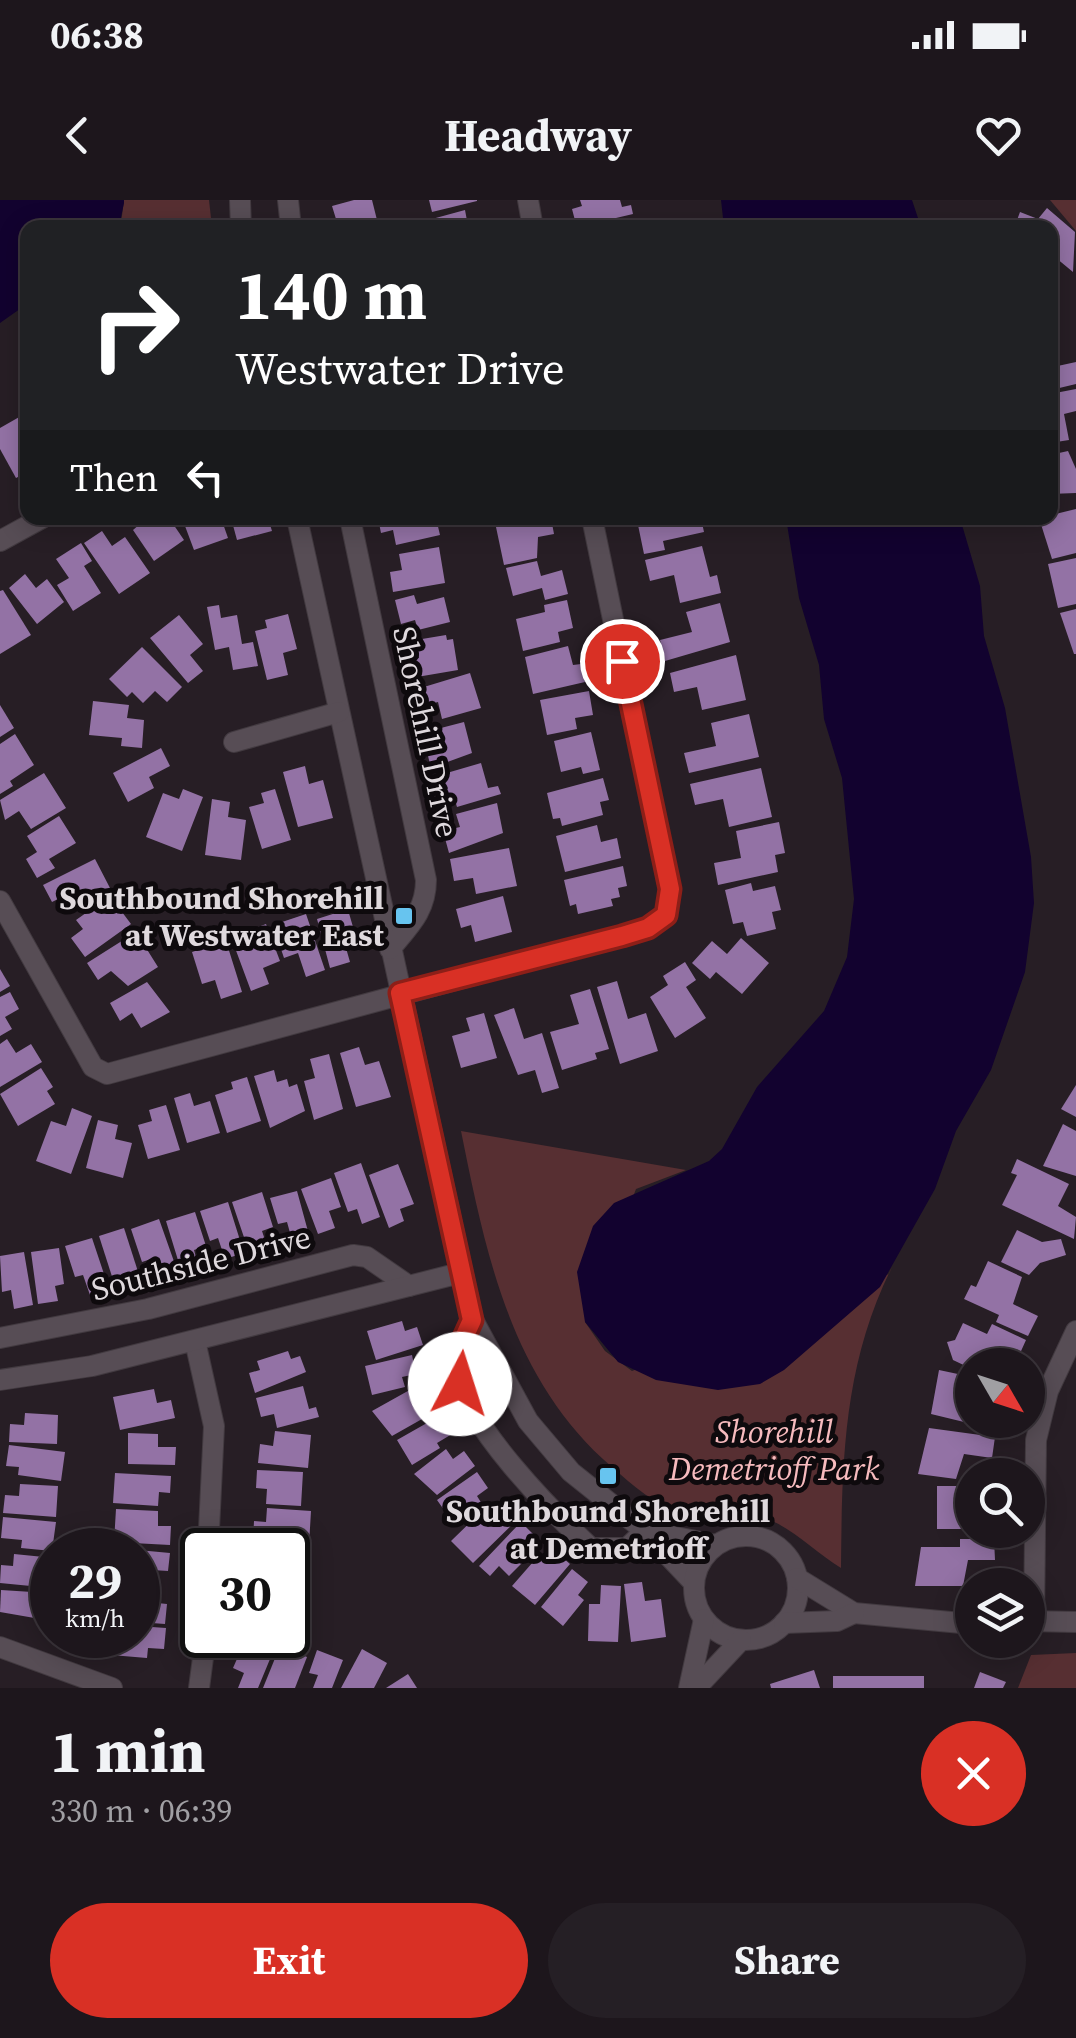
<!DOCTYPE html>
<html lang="en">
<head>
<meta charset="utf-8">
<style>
	body { margin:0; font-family:"Source Serif 4",serif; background:#251f25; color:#f1f3f6; height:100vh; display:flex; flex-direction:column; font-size:38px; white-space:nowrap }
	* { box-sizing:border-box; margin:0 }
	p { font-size:32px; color:#a09fa3 }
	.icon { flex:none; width:55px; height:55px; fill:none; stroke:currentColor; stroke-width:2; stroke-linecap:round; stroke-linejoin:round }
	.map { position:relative; height:1488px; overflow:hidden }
	.sheet { display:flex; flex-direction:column; background:#1d161c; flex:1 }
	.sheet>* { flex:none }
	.hud { position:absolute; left:20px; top:20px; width:1038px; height:305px; border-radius:20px; box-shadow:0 5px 25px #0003,0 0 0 2px #3b353b; background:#202124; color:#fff; overflow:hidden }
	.needle { width:65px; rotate:129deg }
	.fabs { position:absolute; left:955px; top:1148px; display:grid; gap:20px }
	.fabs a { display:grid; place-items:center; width:90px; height:90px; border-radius:50%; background:#1d161c; box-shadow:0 5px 25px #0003,0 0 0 2px #3b353b; font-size:50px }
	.speed { position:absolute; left:30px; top:1328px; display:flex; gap:20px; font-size:50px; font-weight:700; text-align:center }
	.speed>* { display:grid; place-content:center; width:130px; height:130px; border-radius:50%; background:#1d161c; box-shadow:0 5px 25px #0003,0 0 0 2px #3b353b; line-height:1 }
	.speed small { font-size:25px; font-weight:400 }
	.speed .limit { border:5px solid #111; border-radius:15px; background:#fff; color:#111 }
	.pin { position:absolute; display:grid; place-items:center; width:85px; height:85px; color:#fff; margin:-42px; border:5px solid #fff; border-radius:50%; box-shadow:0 2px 10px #0007 }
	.me { position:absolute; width:110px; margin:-55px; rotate:5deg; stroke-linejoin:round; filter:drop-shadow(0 0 8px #0008) }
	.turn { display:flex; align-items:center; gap:35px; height:210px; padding:0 50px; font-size:45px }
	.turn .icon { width:130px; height:130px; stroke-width:2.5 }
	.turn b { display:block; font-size:70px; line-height:85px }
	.then { display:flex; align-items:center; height:95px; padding:0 50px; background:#0003; gap:20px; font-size:38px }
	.round { display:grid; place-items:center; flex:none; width:105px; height:105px; border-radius:52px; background:#251f25 }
	.headline { display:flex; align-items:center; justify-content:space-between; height:170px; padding:0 50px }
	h1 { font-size:60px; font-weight:700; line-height:75px }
	.cta { display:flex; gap:20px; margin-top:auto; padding:20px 50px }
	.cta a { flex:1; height:115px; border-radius:60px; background:#d93025; color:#fff; font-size:40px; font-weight:700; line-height:115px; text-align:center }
	.cta a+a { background:#251f25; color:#f1f3f6 }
	.status { display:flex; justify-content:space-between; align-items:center; height:70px; padding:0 50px; background:#1d161c; direction:ltr }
	.status svg { height:28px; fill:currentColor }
	header { display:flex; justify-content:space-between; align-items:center; height:130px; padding:0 50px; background:#1d161c; font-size:45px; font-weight:700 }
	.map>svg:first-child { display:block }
	.green { fill:#572f32 }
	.water { fill:#12022f }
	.building { fill:#9372a5 }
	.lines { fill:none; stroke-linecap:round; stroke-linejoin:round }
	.minor-casing { stroke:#423a40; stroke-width:22 }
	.minor { stroke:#574d55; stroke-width:20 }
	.route-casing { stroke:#8d1f18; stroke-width:25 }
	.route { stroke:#d93025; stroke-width:18 }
	.poi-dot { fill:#67c4ef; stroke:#0e0a0d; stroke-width:4 }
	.labels { text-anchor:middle; stroke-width:10; stroke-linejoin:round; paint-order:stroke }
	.street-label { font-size:32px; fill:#dfd9dd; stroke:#0e0a0d }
	.poi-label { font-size:32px; font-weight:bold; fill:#dfd9dd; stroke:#0e0a0d; text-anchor:end }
	.park-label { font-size:32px; font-style:italic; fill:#f7bbbe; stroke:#0e0a0d }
</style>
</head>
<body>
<div class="status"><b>06:38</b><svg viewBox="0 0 49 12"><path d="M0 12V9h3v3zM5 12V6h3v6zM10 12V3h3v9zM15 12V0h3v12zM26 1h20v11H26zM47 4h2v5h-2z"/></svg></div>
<header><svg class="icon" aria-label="back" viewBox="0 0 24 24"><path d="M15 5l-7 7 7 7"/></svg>Headway<svg class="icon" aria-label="heart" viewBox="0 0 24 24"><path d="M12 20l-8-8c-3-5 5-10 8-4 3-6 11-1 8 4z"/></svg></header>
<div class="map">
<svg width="1076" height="1488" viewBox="0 0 1076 1488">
	<rect width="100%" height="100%" fill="#271e25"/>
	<g class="green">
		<polygon points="124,0 209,0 212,27 137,27 121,23"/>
		<polygon points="1050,0 1076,0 1076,31"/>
		<path d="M461,931l225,39 -50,19 -51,133 20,29 27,20 257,-97 3,-7c-49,98 -50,195 -51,301 -25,-15 -50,-42 -77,-50 -28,-8 -56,8 -83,-3 -25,-10 -49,-30 -69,-48 -101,-87 -126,-212 -151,-336z"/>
		<polygon points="1076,1453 1076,1488 1018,1488 1031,1455"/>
	</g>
	<g class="water">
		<polygon points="0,0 124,0 124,3 119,27 28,28 27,104 0,123"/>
		<polygon points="721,0 912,0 921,27 724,27"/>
		<polygon points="786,318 960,318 980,386 984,436 1005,508 1031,657 1034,703 1025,772 991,870 956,931 935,989 880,1087 784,1170 760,1184 718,1190 656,1180 618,1162 585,1122 577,1072 593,1026 614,1003 709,961 722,949 757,887 824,811 847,757 854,699 842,578 824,519 819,465 799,398"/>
	</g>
	<g class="building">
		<polygon points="354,0 372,0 379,28 319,28 318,23 336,19 332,6"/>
		<polygon points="429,0 477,0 477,1 432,12"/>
		<polygon points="580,0 620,0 622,7 631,5 633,14 599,22 600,28 577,28 572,9 582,6"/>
		<polygon points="1047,8 1075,32 1073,72 1050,53 1050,28 1014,28 1020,12 1038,19"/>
		<polygon points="465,10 468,26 490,20 492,28 435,28 432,19"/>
		<polygon points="1050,159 1053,167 1076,162 1076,184 1051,190"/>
		<polygon points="1076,189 1076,211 1064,214 1069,240 1050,243 1050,194"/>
		<polygon points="28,212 28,272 16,278 0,249 0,228"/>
		<polygon points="1068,251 1076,269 1076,293 1050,294 1050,255"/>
		<polygon points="1076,309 1076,353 1052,359 1039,318"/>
		<polygon points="147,318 169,318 184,340 154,361 133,330"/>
		<polygon points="182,318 221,318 228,338 194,350"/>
		<polygon points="231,318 268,318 272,331 237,340"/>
		<polygon points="378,318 436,318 440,335 396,345 393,330 381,333"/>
		<polygon points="539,318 551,318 554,334 538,337 537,358 504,365 496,327"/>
		<polygon points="654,318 701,318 704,332 663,341 665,350 644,354 638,325 655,322"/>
		<polygon points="102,331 112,346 125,337 150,373 119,394 84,343"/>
		<polygon points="81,343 92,361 84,366 101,393 73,411 57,385 69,378 56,359"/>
		<polygon points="702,346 710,377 717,375 721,393 680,403 674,375 650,381 645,360"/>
		<polygon points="439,347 445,383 393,392 390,372 402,370 399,354"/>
		<polygon points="1076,358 1076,404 1058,408 1048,364"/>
		<polygon points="537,361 541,376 562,370 568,394 545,400 542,388 513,396 506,368"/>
		<polygon points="25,374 36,388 47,379 64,402 37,424 9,388"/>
		<polygon points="3,390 31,435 0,454 0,391"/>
		<polygon points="414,395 417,404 444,397 450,422 418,430 415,420 401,424 395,400"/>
		<polygon points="567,400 573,428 558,432 560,442 523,451 516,419 545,412 544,405"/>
		<polygon points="720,403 730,442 665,461 660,440 692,432 686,412"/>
		<polygon points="219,405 221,418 237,415 242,444 253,442 258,466 233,470 229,447 215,450 207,407"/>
		<polygon points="1076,409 1076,454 1074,454 1060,413"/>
		<polygon points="288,414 297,449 283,453 288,475 267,480 255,431 267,428 265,420"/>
		<polygon points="179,415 203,444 190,455 203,471 188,483 150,438"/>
		<polygon points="446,435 447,440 453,439 458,470 411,478 408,460 419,458 416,440"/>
		<polygon points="568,446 573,465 581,464 585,482 533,494 525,457"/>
		<polygon points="142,447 182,487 167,502 155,491 143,503 132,492 127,497 109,479"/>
		<polygon points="736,455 746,500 702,510 697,487 674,492 670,473"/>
		<polygon points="470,473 481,508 442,519 438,502 419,507 414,490"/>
		<polygon points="589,491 593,515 575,518 577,529 547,535 540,500"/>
		<polygon points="93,501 129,505 127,518 144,520 142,548 121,546 122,538 89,535"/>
		<polygon points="0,505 14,528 0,537"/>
		<polygon points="749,514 759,557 689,573 684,553 716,546 711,523"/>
		<polygon points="464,522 472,553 431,568 426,548 441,544 437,529"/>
		<polygon points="591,532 600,570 583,574 581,567 561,572 554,541"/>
		<polygon points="15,534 34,565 10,581 13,586 0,594 0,544"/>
		<polygon points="161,548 170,566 149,577 154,588 128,602 113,573"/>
		<polygon points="481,563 488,588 498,586 501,594 457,607 453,594 438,598 433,577"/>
		<polygon points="305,566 309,584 323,580 333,618 298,627 283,572"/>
		<polygon points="761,568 772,617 729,627 723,599 695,605 690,584"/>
		<polygon points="44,573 66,608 31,629 19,611 5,620 0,600"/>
		<polygon points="603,578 609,600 600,602 603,615 562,626 560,618 553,619 547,593"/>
		<polygon points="183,589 203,597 182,651 146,637 163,593 179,599"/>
		<polygon points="275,589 291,640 262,649 249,607 264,603 261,593"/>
		<polygon points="212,599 230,602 228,617 246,620 241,660 205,655"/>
		<polygon points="497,603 503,633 449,653 443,631 460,627 456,614"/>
		<polygon points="59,616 76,643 49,659 55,668 37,678 26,659 37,652 27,636"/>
		<polygon points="779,622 785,653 775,655 778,672 718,685 714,663 741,658 736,631"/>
		<polygon points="597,625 601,642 617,638 621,658 565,672 556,636"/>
		<polygon points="509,648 517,686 476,694 473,678 454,681 450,659"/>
		<polygon points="95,659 110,688 71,708 64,696 52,702 43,685"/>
		<polygon points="623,666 627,686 618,688 620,697 611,699 613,706 578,714 576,704 570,706 564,680"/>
		<polygon points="751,683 753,691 775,686 781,710 772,712 776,729 747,736 743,722 733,724 725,690"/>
		<polygon points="110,696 131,724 85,757 71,738 83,729 76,720"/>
		<polygon points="503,696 512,732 475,742 471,725 461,728 456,709"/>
		<polygon points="346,703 358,744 346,748 350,762 330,768 317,719 339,712 337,705"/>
		<polygon points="306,714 325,770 306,777 298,753 284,758 273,725"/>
		<polygon points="266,724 280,761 263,768 269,784 251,791 231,737"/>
		<polygon points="136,732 158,767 128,786 111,771 98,780 87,763"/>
		<polygon points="741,738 769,763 742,794 716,772 710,779 692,763 712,741 727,754"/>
		<polygon points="226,741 242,792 221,799 215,780 202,784 192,752"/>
		<polygon points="685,762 696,780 686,787 706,818 675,838 650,797 668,785 663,776"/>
		<polygon points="0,769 10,786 0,792"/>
		<polygon points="617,781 628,819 646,813 658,851 620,864 597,787"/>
		<polygon points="147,782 170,812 141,828 132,813 120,821 110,803"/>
		<polygon points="590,789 609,849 595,853 597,859 562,870 550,832 579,824 570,795"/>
		<polygon points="10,792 19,809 5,817 12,829 0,836 0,797"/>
		<polygon points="514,808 524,839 542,833 559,888 542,893 535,870 518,875 494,815"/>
		<polygon points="484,813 497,858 461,868 452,836 470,831 466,818"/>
		<polygon points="7,839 16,853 31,844 42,862 0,887 0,844"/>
		<polygon points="359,847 365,865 379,861 391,897 356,907 340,853"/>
		<polygon points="329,854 343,909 314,920 304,881 315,878 310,859"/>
		<polygon points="41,868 53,887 47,891 55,904 18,926 0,894"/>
		<polygon points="274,870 277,882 287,879 289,887 297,884 305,911 270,928 254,876"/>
		<polygon points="247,877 261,921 227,933 215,895 233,889 231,882"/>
		<polygon points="1076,885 1076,917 1061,909"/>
		<polygon points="190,893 194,906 210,901 220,933 187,943 174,898"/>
		<polygon points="166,905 180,950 148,959 138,925 152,921 149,910"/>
		<polygon points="72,908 92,916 71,974 36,961 51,921 66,926"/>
		<polygon points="98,920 118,925 115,939 132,943 123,978 86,968"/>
		<polygon points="1063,924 1076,931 1076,976 1043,966"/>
		<polygon points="1017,959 1069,984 1058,1006 1076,1017 1074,1039 1002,1005 1017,975 1011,973"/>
		<polygon points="361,963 380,1017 362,1024 357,1009 348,1012 334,973"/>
		<polygon points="398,964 414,1004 400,1009 404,1021 389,1028 369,975"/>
		<polygon points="331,978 341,1007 329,1011 335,1028 318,1034 301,989"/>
		<polygon points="297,991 309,1035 292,1040 287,1022 278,1024 270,998"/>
		<polygon points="262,992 273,1027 262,1031 267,1046 249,1052 232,1002"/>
		<polygon points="228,1002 244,1053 225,1059 218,1038 210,1041 200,1011"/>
		<polygon points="195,1012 206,1046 194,1050 198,1065 181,1070 166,1021"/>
		<polygon points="159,1019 177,1070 158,1077 151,1059 142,1062 131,1029"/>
		<polygon points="124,1028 141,1081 116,1089 99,1036"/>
		<polygon points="1017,1030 1042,1042 1061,1039 1066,1055 1040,1063 1029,1075 1001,1062"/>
		<polygon points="92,1038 109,1089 90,1095 83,1075 75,1077 65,1046"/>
		<polygon points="59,1048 64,1084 55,1086 58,1101 38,1104 31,1052"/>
		<polygon points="24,1052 33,1105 14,1109 11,1090 2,1092 0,1056"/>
		<polygon points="988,1061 1022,1077 1013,1104 1038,1116 1028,1136 996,1122 999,1115 964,1099 971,1085 976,1087"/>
		<polygon points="402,1121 405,1131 417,1127 423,1145 376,1160 367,1131"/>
		<polygon points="963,1123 987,1134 992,1124 1026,1140 1017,1160 992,1148 985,1162 972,1169 953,1160 947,1142 955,1140"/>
		<polygon points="288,1151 291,1159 300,1156 306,1172 255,1193 249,1173 260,1170 257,1161"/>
		<polygon points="412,1155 416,1174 402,1177 405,1187 372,1195 365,1166"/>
		<polygon points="939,1170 972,1177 972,1220 999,1220 997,1230 931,1214"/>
		<polygon points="303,1186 309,1209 316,1207 319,1217 277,1228 274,1214 261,1217 256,1198"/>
		<polygon points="415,1187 421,1198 428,1193 438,1210 392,1236 372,1211"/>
		<polygon points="154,1189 157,1203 171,1200 175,1218 120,1230 113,1197"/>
		<polygon points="25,1213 58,1215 57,1244 9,1242 10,1224 24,1225"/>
		<polygon points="441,1215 452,1234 437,1243 440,1248 412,1265 397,1240"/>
		<polygon points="929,1228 995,1237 992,1258 964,1254 956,1279 918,1274"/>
		<polygon points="275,1231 311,1235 308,1268 258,1263 260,1244 273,1246"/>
		<polygon points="128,1233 158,1234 158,1247 176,1247 175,1265 128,1264"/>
		<polygon points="9,1245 65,1252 61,1281 18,1275 19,1267 6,1266"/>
		<polygon points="446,1249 453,1259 464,1251 475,1266 437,1295 414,1274"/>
		<polygon points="257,1270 303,1272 301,1306 266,1304 267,1289 256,1288"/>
		<polygon points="477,1272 488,1288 477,1296 482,1304 454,1324 437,1300"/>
		<polygon points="115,1273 171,1276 170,1293 159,1292 158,1306 113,1303"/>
		<polygon points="20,1284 58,1286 56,1317 3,1313 5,1295 19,1296"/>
		<polygon points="937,1286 970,1286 972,1329 937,1329"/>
		<polygon points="486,1307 493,1315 502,1307 516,1321 473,1363 451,1341"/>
		<polygon points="267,1308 311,1311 309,1345 253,1341 254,1321 266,1322"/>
		<polygon points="116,1309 158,1311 158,1326 171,1326 170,1345 114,1342"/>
		<polygon points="3,1317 56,1322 52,1351 21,1348 22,1340 1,1338"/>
		<polygon points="521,1322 536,1337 522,1352 528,1357 509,1376 499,1366 490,1376 479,1366"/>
		<polygon points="960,1339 994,1339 995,1360 968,1360 963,1386 915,1386 921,1347 960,1347"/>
		<polygon points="288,1348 305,1349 304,1382 288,1381"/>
		<polygon points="138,1350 170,1353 168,1371 152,1370 152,1381 138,1380"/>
		<polygon points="555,1351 570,1364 535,1405 512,1386 540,1354 547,1360"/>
		<polygon points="14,1354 44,1357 41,1387 0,1383 1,1365 13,1366"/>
		<polygon points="572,1369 588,1382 578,1395 584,1400 563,1426 541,1407"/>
		<polygon points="642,1382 645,1401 661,1399 666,1437 631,1442 624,1384"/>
		<polygon points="601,1385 621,1386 618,1442 588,1441 589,1404 600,1404"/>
		<polygon points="138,1386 149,1387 148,1402 167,1404 165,1424 138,1422"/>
		<polygon points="1,1390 48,1393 46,1420 0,1412"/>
		<polygon points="138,1426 166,1428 164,1449 148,1448 147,1458 111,1455 112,1435 138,1435"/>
		<polygon points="247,1436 275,1447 258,1488 238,1488 244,1473 233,1468"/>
		<polygon points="280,1446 307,1457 295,1488 263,1488"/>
		<polygon points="362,1449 387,1463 374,1488 341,1488"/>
		<polygon points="317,1450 343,1460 332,1488 313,1488 318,1475 309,1473"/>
		<polygon points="814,1470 820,1488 771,1488 770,1484"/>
		<polygon points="980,1472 1006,1482 1003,1488 974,1488"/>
		<polygon points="408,1474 417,1488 386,1488"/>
		<rect x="833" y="1476" width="91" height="12"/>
	</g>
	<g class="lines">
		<defs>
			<g id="minor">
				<polyline points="240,0 241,28"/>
				<polyline points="288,0 291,28"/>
				<polyline points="528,0 533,28"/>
				<polyline points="297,318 473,1120 528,1221 571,1272 645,1331 694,1383"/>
				<path d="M350,318l76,362c0,31 -17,46 -36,69"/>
				<polyline points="0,341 42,318"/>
				<polyline points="234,542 339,512"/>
				<polyline points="0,701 93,867 107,874 648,728 666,715 669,689 592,318"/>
				<path d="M473,1120c-9,17 -19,31 -16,51 8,53 95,141 134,177h36l18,-17 71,14"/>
				<polyline points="0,1138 148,1109 353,1055 367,1057 409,1086"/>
				<polyline points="195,1141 214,1226 208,1350"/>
				<polyline points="0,1180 92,1166 460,1073"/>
				<circle cx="746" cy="1388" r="52"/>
				<polyline points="797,1378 854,1413 972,1424"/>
				<polyline points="1028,1421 1076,1422"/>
				<polyline points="1034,1422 1036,1240 1048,1191 1076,1131"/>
				<polyline points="784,1423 837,1421 854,1413"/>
				<polyline points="0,1447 112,1488"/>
				<polyline points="199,1488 206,1435"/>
				<polyline points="689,1488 704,1419"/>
				<polyline points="696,1488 741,1440"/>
			</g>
		</defs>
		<use href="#minor" class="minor-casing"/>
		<use href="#minor" class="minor"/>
	</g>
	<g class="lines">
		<defs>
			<polyline id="route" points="460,1184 456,1155 472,1120 400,793 622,736 648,728 666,715 670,689 622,461"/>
		</defs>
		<use href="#route" class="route-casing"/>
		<use href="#route" class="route"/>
	</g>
	<g class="poi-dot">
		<rect x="394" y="706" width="20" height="20" rx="5"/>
		<rect x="598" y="1266" width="20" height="20" rx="5"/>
	</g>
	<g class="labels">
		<g class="street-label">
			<text transform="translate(426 532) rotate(78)" y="11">Shorehill Drive</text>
			<text transform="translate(201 1063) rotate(-14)" y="11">Southside Drive</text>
		</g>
		<g class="poi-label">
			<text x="384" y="709">Southbound Shorehill<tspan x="384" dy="37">at Westwater East</tspan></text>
			<text x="608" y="1322" text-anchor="middle">Southbound Shorehill<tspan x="608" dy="37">at Demetrioff</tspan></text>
		</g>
		<g class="park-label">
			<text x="774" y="1243">Shorehill<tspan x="774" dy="37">Demetrioff Park</tspan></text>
		</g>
	</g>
</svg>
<div class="fabs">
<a><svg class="needle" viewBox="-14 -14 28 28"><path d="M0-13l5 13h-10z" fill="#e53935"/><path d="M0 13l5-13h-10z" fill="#a09fa3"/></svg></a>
<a><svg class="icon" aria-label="search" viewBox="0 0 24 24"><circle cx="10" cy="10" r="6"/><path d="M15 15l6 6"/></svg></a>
<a><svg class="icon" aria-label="layers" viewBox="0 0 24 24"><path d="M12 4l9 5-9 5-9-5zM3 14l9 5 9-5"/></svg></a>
</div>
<div class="speed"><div>29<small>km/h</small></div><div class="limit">30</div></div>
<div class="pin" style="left:622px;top:461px;background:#d93025"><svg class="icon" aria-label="arrive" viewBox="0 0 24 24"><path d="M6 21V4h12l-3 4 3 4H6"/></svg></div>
<svg class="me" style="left:460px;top:1184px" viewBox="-20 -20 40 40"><circle r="19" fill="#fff"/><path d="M0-13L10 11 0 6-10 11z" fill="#d93025"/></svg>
<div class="hud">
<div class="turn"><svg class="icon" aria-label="right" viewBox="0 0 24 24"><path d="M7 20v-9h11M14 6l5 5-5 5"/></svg><div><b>140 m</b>Westwater Drive</div></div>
<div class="then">Then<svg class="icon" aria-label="left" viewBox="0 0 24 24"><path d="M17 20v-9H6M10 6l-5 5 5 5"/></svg></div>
</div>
</div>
<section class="sheet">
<div class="headline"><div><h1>1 min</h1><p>330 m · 06:39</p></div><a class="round" style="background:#d93025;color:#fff"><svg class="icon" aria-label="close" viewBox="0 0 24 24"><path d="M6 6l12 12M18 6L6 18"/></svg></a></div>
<div class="cta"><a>Exit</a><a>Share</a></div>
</section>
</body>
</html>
